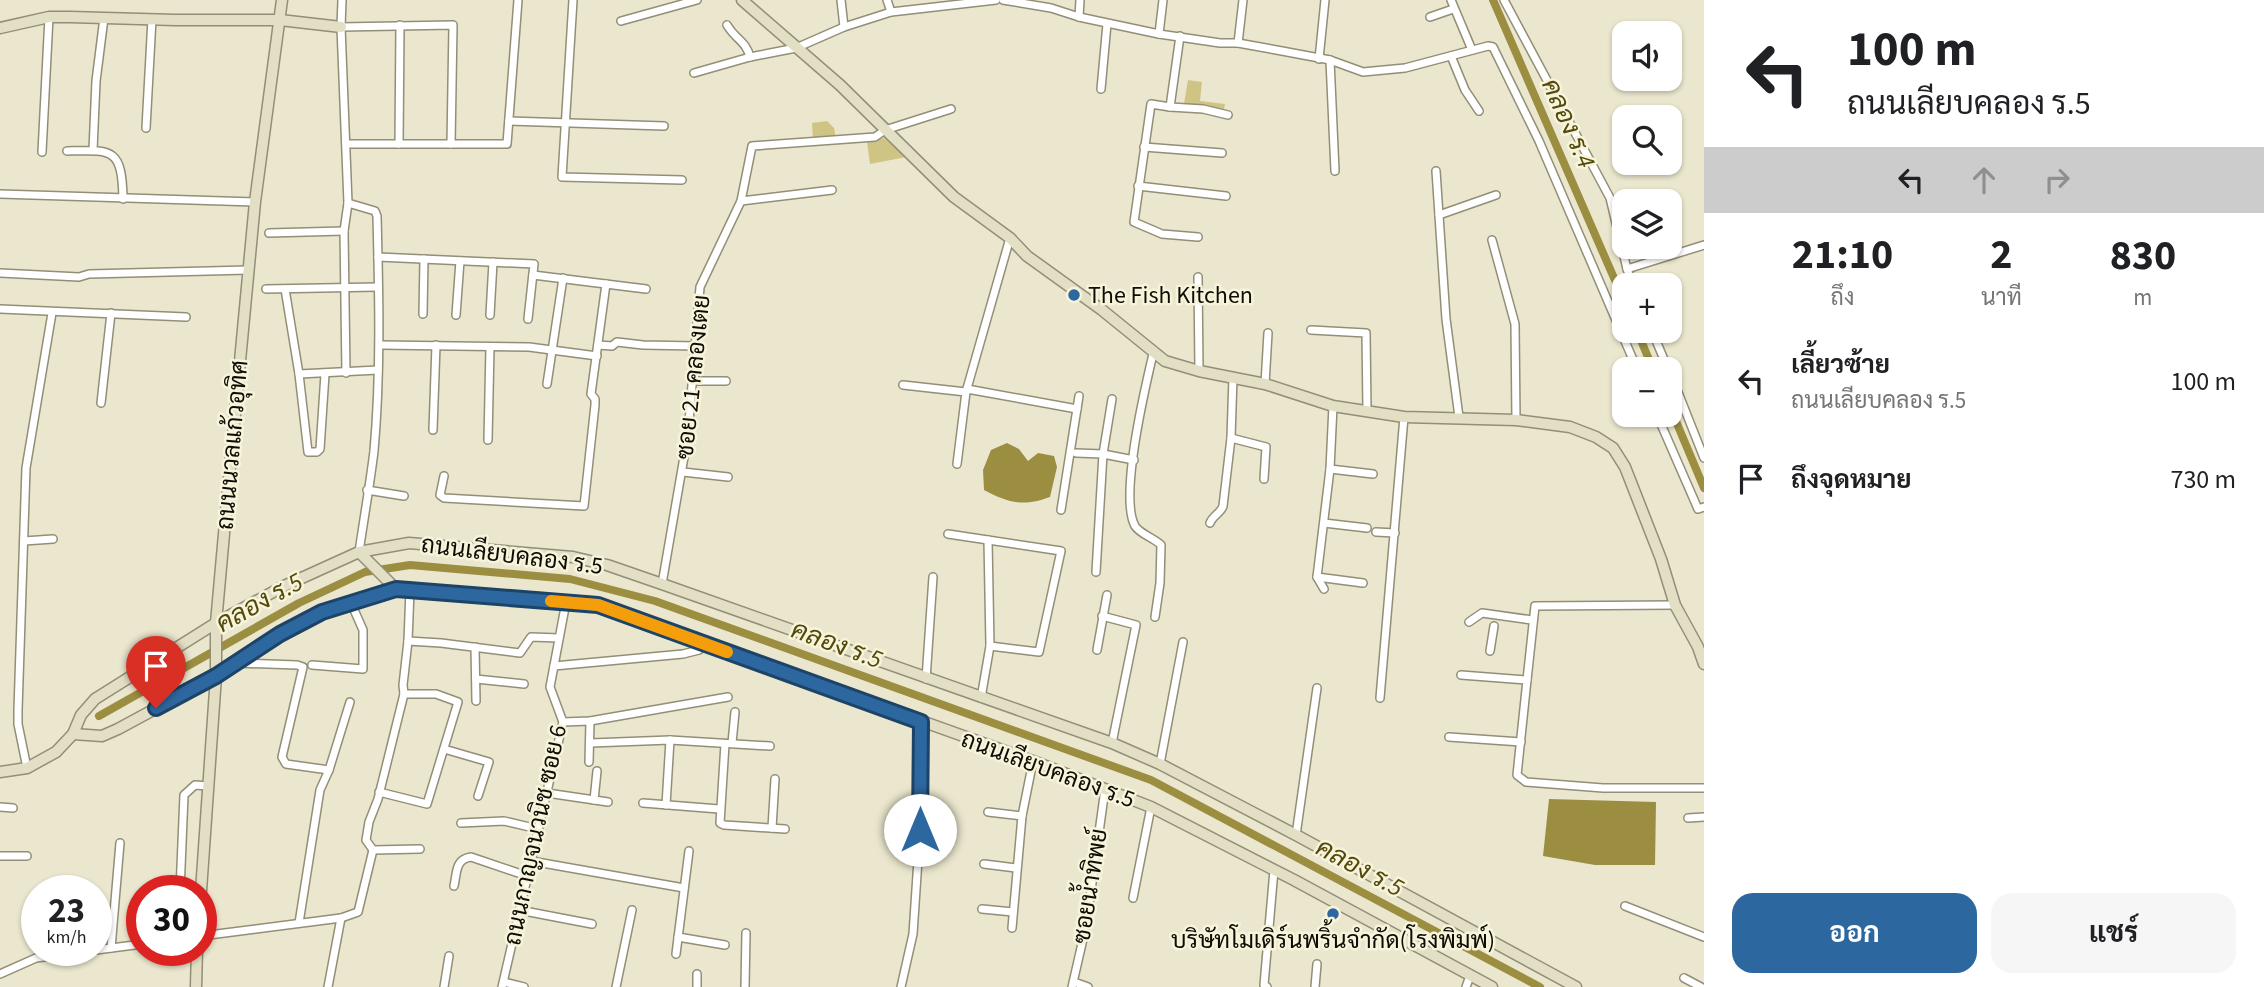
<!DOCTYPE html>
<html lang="th">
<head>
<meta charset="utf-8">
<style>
	body { margin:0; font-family:"Source Sans 3",Sarabun,sans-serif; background:#f6f6f6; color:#202124; height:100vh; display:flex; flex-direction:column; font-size:26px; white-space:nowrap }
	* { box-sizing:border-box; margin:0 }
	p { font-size:23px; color:#757577 }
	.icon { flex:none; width:38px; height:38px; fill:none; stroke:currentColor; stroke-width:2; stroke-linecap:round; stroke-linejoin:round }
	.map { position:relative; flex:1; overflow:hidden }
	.side { display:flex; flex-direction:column; background:#fff; width:560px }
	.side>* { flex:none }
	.top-card { background:#fff; color:#202124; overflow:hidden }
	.controls { position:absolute; left:1612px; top:21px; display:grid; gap:14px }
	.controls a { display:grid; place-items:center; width:70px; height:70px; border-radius:14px; background:#fff; box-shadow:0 2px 5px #0004; font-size:35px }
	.speed { position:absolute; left:21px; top:875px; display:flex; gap:14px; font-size:35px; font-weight:700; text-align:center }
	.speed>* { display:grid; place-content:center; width:91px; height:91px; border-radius:50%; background:#fff; box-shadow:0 2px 5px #0004; line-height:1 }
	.speed small { font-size:18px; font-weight:400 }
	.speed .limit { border:10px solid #d22; background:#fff; color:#111 }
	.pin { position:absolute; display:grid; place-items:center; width:60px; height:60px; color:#fff; margin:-72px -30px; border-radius:50% 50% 50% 0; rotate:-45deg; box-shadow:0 0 7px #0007 }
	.pin .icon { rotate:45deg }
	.me { position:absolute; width:77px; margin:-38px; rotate:0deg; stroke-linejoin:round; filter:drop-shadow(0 0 5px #0008) }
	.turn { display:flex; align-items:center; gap:24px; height:147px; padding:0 28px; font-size:32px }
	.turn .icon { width:91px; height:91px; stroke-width:2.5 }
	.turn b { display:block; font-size:49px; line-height:60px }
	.lanes { display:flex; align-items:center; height:66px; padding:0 28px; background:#0003; justify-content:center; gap:35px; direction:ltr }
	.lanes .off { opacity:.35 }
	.eta { display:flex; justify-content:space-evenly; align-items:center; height:119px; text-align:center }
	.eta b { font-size:42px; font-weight:700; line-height:49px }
	.cta { display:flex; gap:14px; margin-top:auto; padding:14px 28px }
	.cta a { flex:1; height:80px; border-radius:21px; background:#2d679f; color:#fff; font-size:28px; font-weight:700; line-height:80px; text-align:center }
	.cta a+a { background:#f6f6f6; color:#202124 }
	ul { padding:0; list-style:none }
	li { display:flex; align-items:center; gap:21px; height:98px; padding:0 28px }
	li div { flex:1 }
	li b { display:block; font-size:26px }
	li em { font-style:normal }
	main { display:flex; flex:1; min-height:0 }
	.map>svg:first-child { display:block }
	.green { fill:#cfc484 }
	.water { fill:#9b8e41 }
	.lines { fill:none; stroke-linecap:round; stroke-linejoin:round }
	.canal { stroke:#9b8e41; stroke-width:8 }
	.street-casing { stroke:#928e77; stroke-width:10 }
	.secondary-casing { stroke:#928e77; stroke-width:13 }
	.street { stroke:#fff; stroke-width:7 }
	.secondary { stroke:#e3dfc4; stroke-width:10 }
	.route-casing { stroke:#1d4367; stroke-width:18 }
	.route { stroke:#2d679f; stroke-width:12 }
	.slow { stroke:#f59e0b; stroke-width:12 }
	.poi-dot { fill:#2d679f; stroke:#f8f4db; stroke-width:2.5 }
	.labels { text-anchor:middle; stroke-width:5; stroke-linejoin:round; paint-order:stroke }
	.poi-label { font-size:24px; fill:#0e0c05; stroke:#f8f4db; text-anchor:start }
	.street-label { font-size:24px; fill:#0e0c05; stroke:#f8f4db }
	.water-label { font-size:26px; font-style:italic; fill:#52490b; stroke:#f8f4db }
</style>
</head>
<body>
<main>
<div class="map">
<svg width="1704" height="987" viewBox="0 0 1704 987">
	<rect width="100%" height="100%" fill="#ebe7ce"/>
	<g class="green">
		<polygon points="1188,80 1202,82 1200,101 1225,104 1224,109 1184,104"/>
		<polygon points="827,121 834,128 836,139 813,140 812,123"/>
		<polygon points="884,138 906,157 870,164 867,142"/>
	</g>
	<g class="water">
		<path d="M1007,443l12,6 9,12 10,-8 16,3 3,11 -7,30c-27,10 -41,6 -66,-7l-1,-20 8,-20z"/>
		<polygon points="1549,799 1656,802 1655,865 1595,865 1543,856"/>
	</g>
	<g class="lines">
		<g class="canal">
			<polyline points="1493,0 1624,301"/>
			<polyline points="1637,331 1653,369"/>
			<polyline points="1670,407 1704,488"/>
			<polyline points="99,716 299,603 365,572 410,565 570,579 655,601 1151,780 1540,987"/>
		</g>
		<defs>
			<g id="street">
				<path d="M342,0l-1,27 7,176 27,8 2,5c2,78 4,157 -3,235 -4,33 -10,67 -15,101"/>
				<polyline points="573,0 562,177 682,180"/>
				<polyline points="841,0 844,27"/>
				<polyline points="887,0 891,12"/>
				<polyline points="1003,0 1051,8 1079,17 1159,34 1220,43 1238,43 1282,51 1330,60 1363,72 1405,68 1488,46 1493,47 1539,141 1637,369"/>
				<polyline points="1451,0 1472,50"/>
				<polyline points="1504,0 1610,198 1627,269 1633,285"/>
				<polyline points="1079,17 1080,0"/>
				<polyline points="1430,17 1453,9"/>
				<polyline points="621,21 697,0"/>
				<path d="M727,25c9,15 19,16 23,32"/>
				<polyline points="341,27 453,25 451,144"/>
				<polyline points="1159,34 1163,0"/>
				<polyline points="1180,36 1170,107 1151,104 1134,222 1162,234 1198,237"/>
				<polyline points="1238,43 1243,0"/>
				<polyline points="1451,56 1465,90 1479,111"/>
				<polyline points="1319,59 1325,0"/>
				<polyline points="1330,60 1335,171"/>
				<polyline points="694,73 750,57 796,48 844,27 891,12 996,0"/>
				<polyline points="1101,89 1107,24"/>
				<polyline points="1170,107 1203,109 1228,115"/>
				<polyline points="509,121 664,126"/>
				<polyline points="146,128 152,19"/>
				<polyline points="347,144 507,144 518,0"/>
				<polyline points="399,144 400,25"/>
				<polyline points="1144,147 1222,153"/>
				<polyline points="93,150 96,81 104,18"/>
				<path d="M67,151c45,-1 55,-4 56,48"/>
				<polyline points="42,152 49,17"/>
				<polyline points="1436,171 1446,319 1459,417"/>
				<polyline points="1138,186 1226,196"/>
				<polyline points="0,194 255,202"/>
				<polyline points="741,201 832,190"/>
				<polyline points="1439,215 1496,195"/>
				<polyline points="269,233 344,231"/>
				<polyline points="1492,240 1515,324 1516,420"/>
				<polyline points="378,257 534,264 528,319"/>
				<polyline points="1627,269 1704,245"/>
				<polyline points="0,273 79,277 89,274 248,270"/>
				<polyline points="533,275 646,289"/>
				<polyline points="1198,277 1199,371"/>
				<polyline points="266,289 377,287"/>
				<polyline points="285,289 299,374 308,452 317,452 320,449 325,374"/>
				<polyline points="0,309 186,317"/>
				<polyline points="423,314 424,259"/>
				<polyline points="456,315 460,261"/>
				<polyline points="490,315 493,262"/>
				<polyline points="1311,330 1366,333 1367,411"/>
				<polyline points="1652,331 1668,369"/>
				<polyline points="380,345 529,347 597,356"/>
				<polyline points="598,345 612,346 617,342 643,345 696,346"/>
				<path d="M1153,354c-8,34 -34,143 -18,172 5,8 19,12 26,19l-1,38 -5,34"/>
				<polyline points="1670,372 1704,458"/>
				<polyline points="346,373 344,231 348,203"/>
				<polyline points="299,374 378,370"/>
				<polyline points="692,381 726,381"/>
				<polyline points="547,384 563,278"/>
				<polyline points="1265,384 1268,333"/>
				<polyline points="903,385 966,392"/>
				<polyline points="967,389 1077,409"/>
				<polyline points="101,403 111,313"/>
				<polyline points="1657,415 1698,509 1704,507"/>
				<polyline points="433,430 436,345"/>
				<polyline points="1231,438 1266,447 1264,479"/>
				<polyline points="488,440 490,347"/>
				<polyline points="1076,453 1103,454 1134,460"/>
				<polyline points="957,464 966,392 1010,238"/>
				<polyline points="1330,469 1373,474"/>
				<polyline points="683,472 728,477"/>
				<polyline points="444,476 440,495 444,498 584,506 595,405 595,399 591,394 606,284"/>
				<polyline points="367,490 404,496"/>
				<polyline points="1061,510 1079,396"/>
				<path d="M1210,523c3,-8 11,-10 13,-17l8,-68 2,-61"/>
				<polyline points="1324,523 1367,528"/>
				<polyline points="1376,532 1395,533"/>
				<polyline points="948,534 1061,551 1039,652 990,646"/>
				<polyline points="24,541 53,539"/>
				<polyline points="1096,572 1103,454 1112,399"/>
				<polyline points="1317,577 1363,583"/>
				<polyline points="662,584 688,434 700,287 741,201 752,146 875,137 885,130 951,109"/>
				<polyline points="1324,589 1317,577 1330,469 1333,406"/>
				<polyline points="1102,616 1136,625 1112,743"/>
				<polyline points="1469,622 1482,613 1532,620"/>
				<polyline points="408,641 410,590"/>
				<polyline points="475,647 476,701"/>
				<polyline points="1097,650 1107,595"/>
				<polyline points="1490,651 1494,626"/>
				<polyline points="237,663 297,665 303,667 282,757 286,764 329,770"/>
				<polyline points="312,665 363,669 363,630 351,603"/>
				<polyline points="554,666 683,654 699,650 704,643"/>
				<polyline points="1461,675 1527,680 1517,775 1526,782 1603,788 1704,788"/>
				<polyline points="476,679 524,684"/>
				<polyline points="926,679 933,577"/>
				<polyline points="1527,680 1535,606 1675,605"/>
				<polyline points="981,698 990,646 988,540"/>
				<polyline points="1380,698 1404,417"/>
				<polyline points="563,722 590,721 728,697"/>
				<polyline points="1449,737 1521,742"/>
				<polyline points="591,743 670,740 770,746"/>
				<polyline points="732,743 735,712"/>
				<polyline points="725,744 720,823 724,825 785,829"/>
				<polyline points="444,749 489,762 478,796"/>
				<polyline points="589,762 590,721"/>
				<polyline points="1160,764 1183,642"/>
				<polyline points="27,768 18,724 18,710 26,468 52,313"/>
				<polyline points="379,792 427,804 458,702 436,694 404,694"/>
				<polyline points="547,793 608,802"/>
				<polyline points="594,800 597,771"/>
				<polyline points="643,803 719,809"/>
				<polyline points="666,805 670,740"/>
				<polyline points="0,807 13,808"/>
				<polyline points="988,812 1022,816"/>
				<polyline points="1688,818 1704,817"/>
				<polyline points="461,823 504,821 538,829"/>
				<polyline points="772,828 775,779"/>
				<polyline points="1296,835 1317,688"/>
				<polyline points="420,849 373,850 366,840 369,822 378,799 404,694 403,685 408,641 441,643 520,653 531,637 559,638"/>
				<polyline points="0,856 27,856"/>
				<polyline points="531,861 684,888"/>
				<polyline points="984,864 1016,868"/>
				<path d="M454,886c3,-13 1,-27 17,-29l56,19"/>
				<polyline points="180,891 184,795 195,785 208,786"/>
				<polyline points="1133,898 1151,807"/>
				<polyline points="1625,906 1704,937"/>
				<polyline points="982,909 1013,912"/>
				<polyline points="519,910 592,924"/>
				<polyline points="299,923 320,790 329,770 350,702"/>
				<polyline points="1012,928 1022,816 1033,761"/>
				<polyline points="201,936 341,918 358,912 373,850"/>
				<polyline points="678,937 725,945"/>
				<polyline points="111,948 120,843"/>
				<polyline points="96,950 142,944"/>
				<polyline points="676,954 689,851"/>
				<polyline points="0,974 36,958 95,950"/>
				<polyline points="697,974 697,987"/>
				<polyline points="1684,978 1701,987"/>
				<polyline points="504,982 524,987"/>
				<polyline points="1074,982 1088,987"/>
				<polyline points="328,987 341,918"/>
				<polyline points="444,987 449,956"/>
				<polyline points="502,987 563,722 550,687 566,602"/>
				<polyline points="616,987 632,910"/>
				<polyline points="745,987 746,933"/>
				<polyline points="901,987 913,934 920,830 921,722"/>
				<polyline points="1072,987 1086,926 1105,789"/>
				<polyline points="1267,987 1264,985 1274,870"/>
				<polyline points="1315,987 1317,964"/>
				<polyline points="1466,987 1470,976"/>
			</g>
			<g id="secondary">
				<polyline points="742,0 840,85 954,197 1010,238 1027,256 1102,310 1165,361 1199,371 1265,384 1333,406 1404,417 1516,420 1570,427 1596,437 1613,448 1625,467 1661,559 1675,605 1698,647 1704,664"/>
				<polyline points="0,28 49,17 70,17 175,20 280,20 341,27"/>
				<polyline points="359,552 396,589"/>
				<polyline points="73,734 102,736 118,729 216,676 280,634 322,612 396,589 598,605 1033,761 1151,807 1294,880 1492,987"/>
				<polyline points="0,772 27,768 56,752 73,734 81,715 95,699 216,623 284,586 359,552 409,543 573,557 607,565 662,584 1112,743 1160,764 1296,835 1576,987"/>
				<polyline points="201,891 216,676 216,623 230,467 255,202 282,0"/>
				<polyline points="196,987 197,950"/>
			</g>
		</defs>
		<use href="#street" class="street-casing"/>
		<use href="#secondary" class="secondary-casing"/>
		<use href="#street" class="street"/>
		<use href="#secondary" class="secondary"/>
	</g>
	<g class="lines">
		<defs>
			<polyline id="route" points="156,708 216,676 280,634 322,612 396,589 598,605 921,722 920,830"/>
		</defs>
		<use href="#route" class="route-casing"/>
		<use href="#route" class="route"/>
		<polyline class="slow" points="551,601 598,605 727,652"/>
	</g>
	<g class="poi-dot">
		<circle cx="1074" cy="295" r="7"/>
		<circle cx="1333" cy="914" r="7"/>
	</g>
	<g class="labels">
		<g class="poi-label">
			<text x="1088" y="303">The Fish Kitchen</text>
			<text x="1333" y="948" text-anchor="middle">บริษัทโมเดิร์นพริ้นจำกัด(โรงพิมพ์)</text>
		</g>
		<g class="street-label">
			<text transform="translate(693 377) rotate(-84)" y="8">ซอย 21 คลองเตย</text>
			<text transform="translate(232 445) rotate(-85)" y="8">ถนนนวลแก้วอุทิศ</text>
			<text transform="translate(512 555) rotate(7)" y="8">ถนนเลียบคลอง ร.5</text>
			<text transform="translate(1048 769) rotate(20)" y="8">ถนนเลียบคลอง ร.5</text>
			<text transform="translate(535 835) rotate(-78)" y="8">ถนนกาญจนวนิช ซอย 6</text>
			<text transform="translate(1090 886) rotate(-81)" y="8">ซอยน้ำทิพย์</text>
		</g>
		<g class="water-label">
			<text transform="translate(1569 123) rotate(66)" y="9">คลอง ร.4</text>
			<text transform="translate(259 602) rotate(-29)" y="9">คลอง ร.5</text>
			<text transform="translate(837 644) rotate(20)" y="9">คลอง ร.5</text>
			<text transform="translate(1360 867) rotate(28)" y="9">คลอง ร.5</text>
		</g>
	</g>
</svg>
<div class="controls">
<a><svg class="icon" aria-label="sound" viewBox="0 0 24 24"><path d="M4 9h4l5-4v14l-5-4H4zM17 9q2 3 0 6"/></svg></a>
<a><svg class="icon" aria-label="search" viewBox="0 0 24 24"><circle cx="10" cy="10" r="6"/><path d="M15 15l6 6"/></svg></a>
<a><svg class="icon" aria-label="layers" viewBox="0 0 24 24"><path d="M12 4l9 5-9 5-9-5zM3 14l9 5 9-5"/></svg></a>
<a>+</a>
<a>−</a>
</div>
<div class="speed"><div>23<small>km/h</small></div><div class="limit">30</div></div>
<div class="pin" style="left:156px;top:708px;background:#d93025"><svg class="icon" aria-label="arrive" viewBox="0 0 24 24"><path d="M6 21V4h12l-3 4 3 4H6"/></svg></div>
<svg class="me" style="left:920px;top:830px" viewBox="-20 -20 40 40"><circle r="19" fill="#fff"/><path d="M0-13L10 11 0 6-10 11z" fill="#2d679f"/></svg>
</div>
<section class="side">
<div class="top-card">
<div class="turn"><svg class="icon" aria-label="left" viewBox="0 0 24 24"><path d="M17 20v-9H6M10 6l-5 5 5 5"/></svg><div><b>100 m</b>ถนนเลียบคลอง ร.5</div></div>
<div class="lanes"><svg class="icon" aria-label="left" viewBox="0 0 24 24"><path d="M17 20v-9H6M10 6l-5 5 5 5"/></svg><svg class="icon off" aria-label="ahead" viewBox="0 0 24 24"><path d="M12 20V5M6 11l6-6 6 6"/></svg><svg class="icon off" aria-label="right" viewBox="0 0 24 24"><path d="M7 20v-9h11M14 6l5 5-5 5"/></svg></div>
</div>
<div class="eta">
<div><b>21:10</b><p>ถึง</p></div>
<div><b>2</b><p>นาที</p></div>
<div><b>830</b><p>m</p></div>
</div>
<ul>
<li><svg class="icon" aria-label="left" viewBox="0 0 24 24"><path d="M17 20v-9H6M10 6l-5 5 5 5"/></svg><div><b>เลี้ยวซ้าย</b><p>ถนนเลียบคลอง ร.5</p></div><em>100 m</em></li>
<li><svg class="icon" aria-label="arrive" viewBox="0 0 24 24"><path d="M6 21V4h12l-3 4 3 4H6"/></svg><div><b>ถึงจุดหมาย</b></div><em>730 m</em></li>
</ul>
<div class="cta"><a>ออก</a><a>แชร์</a></div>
</section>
</main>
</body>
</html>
